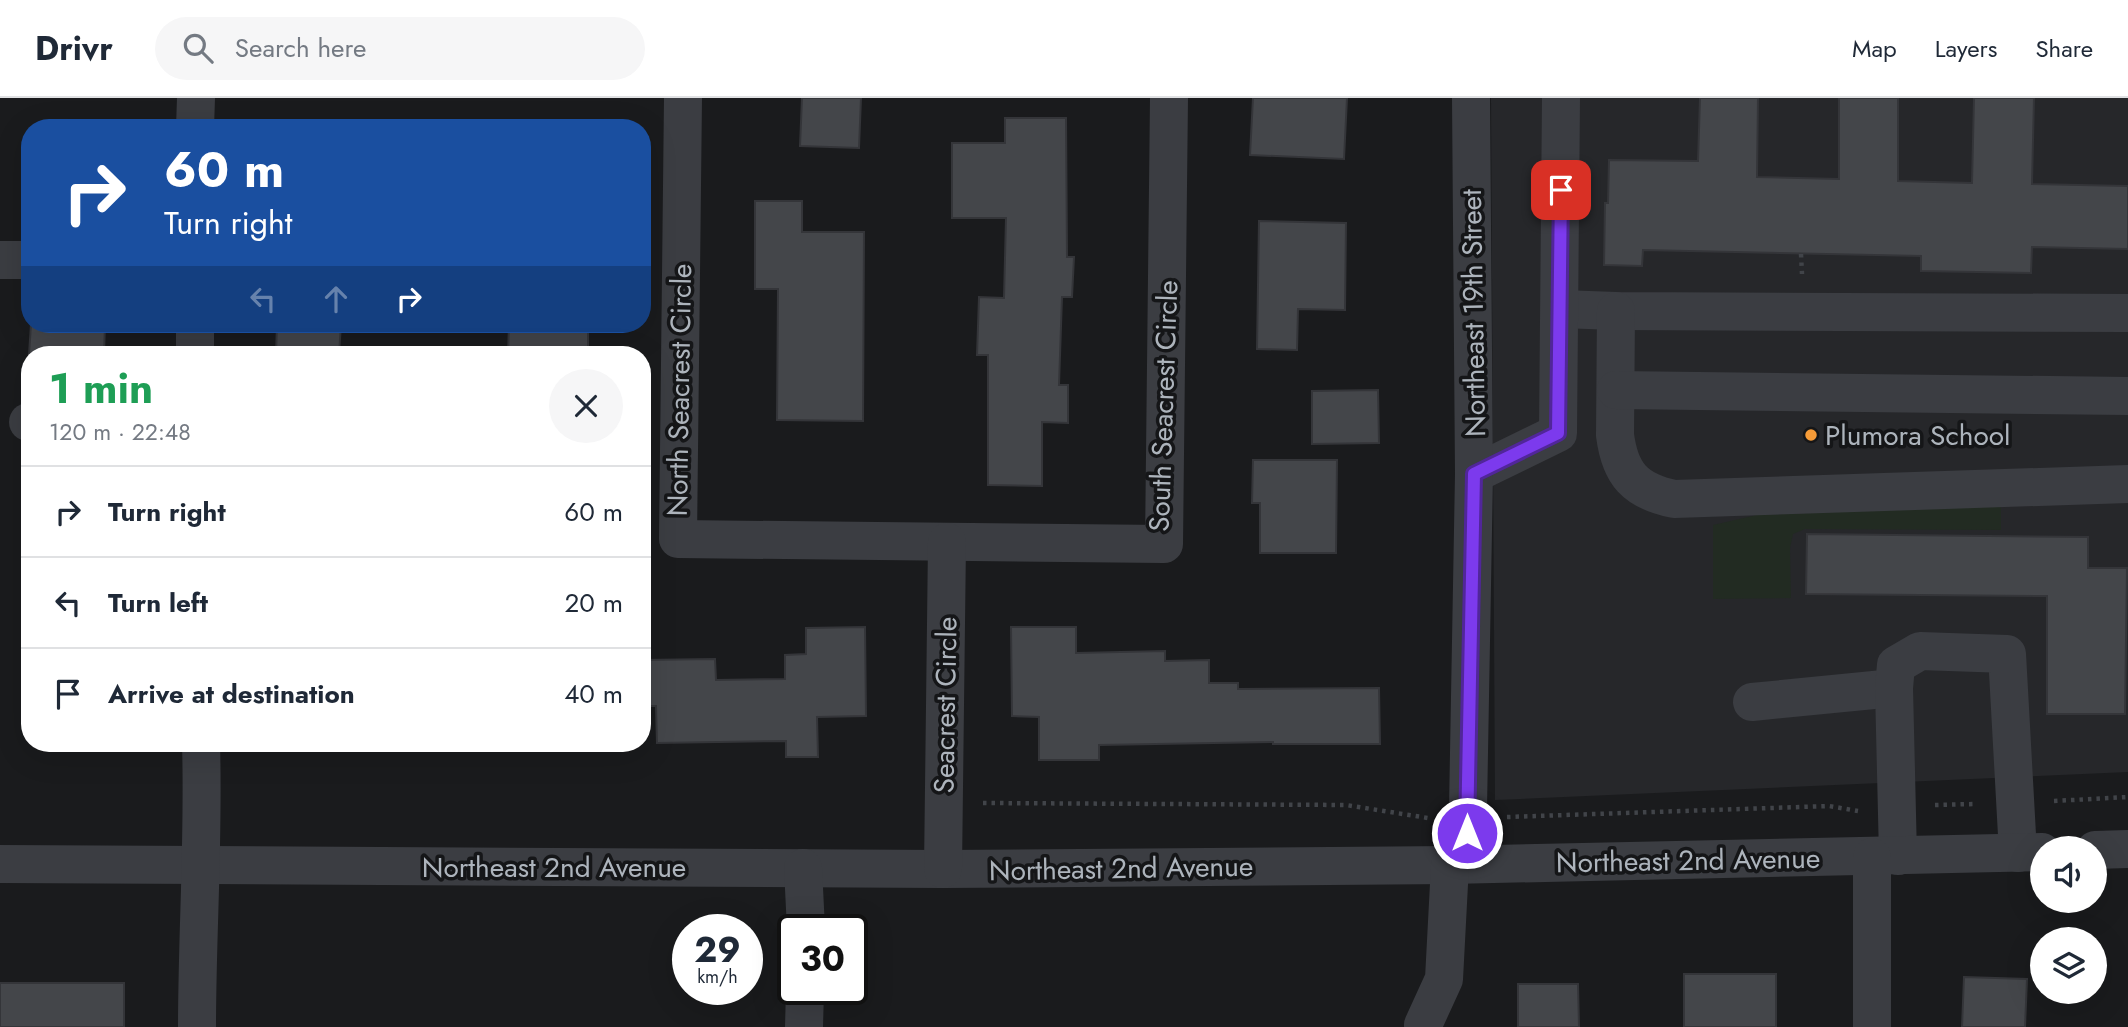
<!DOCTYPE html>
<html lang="en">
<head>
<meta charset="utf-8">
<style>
	body { margin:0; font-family:Jost,sans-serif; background:#f6f6f7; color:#1f2937; height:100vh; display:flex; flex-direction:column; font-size:26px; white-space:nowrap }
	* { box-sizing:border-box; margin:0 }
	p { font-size:23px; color:#747a83 }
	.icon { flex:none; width:38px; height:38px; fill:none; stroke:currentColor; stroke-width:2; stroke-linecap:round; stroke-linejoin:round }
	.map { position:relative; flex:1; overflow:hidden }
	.details { position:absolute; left:21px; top:248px; width:630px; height:406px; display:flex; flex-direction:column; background:#fff; border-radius:28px; box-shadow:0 7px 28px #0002 }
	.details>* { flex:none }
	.hud { position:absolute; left:21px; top:21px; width:630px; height:214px; border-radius:28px; box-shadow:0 7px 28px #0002; background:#1a4fa0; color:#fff; overflow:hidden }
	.tools { position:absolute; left:2030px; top:738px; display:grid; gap:14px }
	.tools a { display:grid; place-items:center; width:77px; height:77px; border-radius:50%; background:#fff; box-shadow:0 7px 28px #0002; font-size:35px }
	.speed { position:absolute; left:672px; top:816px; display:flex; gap:14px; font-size:35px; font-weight:700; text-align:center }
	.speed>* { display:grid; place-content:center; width:91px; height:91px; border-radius:50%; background:#fff; box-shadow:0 7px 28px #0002; line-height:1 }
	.speed small { font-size:18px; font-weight:400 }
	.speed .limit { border:4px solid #111; border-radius:10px; background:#fff; color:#111 }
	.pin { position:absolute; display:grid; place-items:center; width:60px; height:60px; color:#fff; margin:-30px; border-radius:14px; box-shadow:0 4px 10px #0006 }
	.me { position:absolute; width:77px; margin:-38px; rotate:0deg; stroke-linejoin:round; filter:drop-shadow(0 0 5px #0008) }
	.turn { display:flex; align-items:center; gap:24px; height:147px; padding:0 28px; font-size:32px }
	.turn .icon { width:91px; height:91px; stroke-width:2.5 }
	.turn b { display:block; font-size:49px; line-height:60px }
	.lanes { display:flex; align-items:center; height:66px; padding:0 28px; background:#0003; justify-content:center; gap:35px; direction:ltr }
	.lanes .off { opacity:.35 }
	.round { display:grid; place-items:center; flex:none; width:74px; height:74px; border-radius:37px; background:#f6f6f7 }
	.overview { display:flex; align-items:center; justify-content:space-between; height:119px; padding:0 28px }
	h1 { font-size:42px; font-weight:700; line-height:52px; color:#1e9e55 }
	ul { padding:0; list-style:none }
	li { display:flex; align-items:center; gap:21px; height:91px; padding:0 28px; border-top:2px solid #e0e1e3 }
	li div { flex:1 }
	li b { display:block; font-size:26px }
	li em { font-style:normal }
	header { display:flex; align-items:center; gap:42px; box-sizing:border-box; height:98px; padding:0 35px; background:#fff; border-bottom:2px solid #e0e1e3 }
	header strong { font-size:33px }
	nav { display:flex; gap:38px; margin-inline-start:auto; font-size:24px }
	.search { width:490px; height:63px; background:#f6f6f7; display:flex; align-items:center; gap:18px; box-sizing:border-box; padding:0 24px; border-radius:38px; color:#747a83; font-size:26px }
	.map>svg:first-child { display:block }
	.built { fill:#26272a }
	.green { fill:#222b22 }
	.building { fill:#44464a; stroke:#343539; stroke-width:2 }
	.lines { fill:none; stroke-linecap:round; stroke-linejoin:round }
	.path { stroke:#414449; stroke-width:4.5; stroke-dasharray:3.5 5; stroke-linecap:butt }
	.minor { stroke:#3b3d42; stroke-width:38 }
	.route-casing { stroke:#51269a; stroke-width:18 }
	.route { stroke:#7c3aed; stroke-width:12 }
	.poi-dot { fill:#f79c38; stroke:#151618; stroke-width:2.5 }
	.labels { text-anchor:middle; stroke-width:7; stroke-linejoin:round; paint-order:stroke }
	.street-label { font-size:28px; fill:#adb4bc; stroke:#151618 }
	.poi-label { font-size:28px; fill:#adb4bc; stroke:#151618; text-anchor:start }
</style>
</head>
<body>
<header>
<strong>Drivr</strong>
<div class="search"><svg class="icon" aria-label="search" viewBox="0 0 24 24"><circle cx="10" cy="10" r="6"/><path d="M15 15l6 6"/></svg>Search here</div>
<nav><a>Map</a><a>Layers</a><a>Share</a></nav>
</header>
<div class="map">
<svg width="2128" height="929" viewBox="0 0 2128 929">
	<rect width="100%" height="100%" fill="#1a1b1d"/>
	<polygon class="built" points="1491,0 2128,0 2128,674 1495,702"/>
	<polygon class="green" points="2001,407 2001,432 1805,431 1793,436 1790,450 1791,500 1713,501 1713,427 1757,417"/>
	<g class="building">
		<polygon points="802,0 861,0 859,50 800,48"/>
		<polygon points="1253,0 1347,0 1344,61 1250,57"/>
		<polygon points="1700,0 1758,0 1757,79 1839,81 1839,0 1898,0 1898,83 1972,85 1974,0 2034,0 2032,86 2128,88 2128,151 2032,149 2031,175 1921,173 1921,158 1643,152 1642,168 1604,167 1605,105 1608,105 1609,62 1698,63"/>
		<polygon points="1005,20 1066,20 1067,159 1074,159 1072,199 1062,199 1059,287 1068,287 1068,325 1042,324 1042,388 988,387 988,257 977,257 979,199 1004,200 1006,120 952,120 952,45 1005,45"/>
		<polygon points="755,103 802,103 802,134 864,134 863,323 777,322 778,191 755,191"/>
		<polygon points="1259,123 1346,125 1345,212 1298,211 1297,252 1257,251"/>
		<polygon points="31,226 105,226 104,257 29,257"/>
		<polygon points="277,226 341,226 339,257 276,257"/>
		<polygon points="509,226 588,226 588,257 508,257"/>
		<polygon points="1378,292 1379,345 1312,346 1312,293"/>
		<polygon points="1253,362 1337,362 1336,455 1260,455 1260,405 1252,405"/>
		<polygon points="1807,436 2088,439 2088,470 2127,470 2125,616 2047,616 2047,498 1806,496"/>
		<polygon points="865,529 866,618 817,619 818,659 786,659 786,643 657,645 656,608 642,608 642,562 715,561 716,582 785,581 785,557 806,556 806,530"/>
		<polygon points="1011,529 1076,529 1076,555 1165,553 1165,563 1209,562 1209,585 1238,585 1238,591 1379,590 1380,646 1273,646 1273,644 1099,647 1099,662 1039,662 1039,619 1012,618"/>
		<rect x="1684" y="876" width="92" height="53"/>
		<polygon points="1964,879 2027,881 2025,929 1962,929"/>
		<rect x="0" y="885" width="124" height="44"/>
		<polygon points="1518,886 1578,886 1579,929 1518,929"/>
	</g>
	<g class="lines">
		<g class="path">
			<polyline points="1801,156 1802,176"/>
			<polyline points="2054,703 2128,699"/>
			<polyline points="983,705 1346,707 1428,720"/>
			<polyline points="1935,707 1975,706"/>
			<polyline points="1507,719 1829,708 1858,713"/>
		</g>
		<g class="minor">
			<polyline points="683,0 678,441 1164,446 1169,0"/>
			<polyline points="195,30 196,0"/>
			<polyline points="0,162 30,162"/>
			<polyline points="1561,211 1616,213 2128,215"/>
			<path d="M1616,213l-1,124c5,39 20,56 59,64l454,-15"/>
			<polyline points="195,226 195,257"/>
			<polyline points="1616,292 2128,298"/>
			<polyline points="28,324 30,324"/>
			<polyline points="1474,376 1558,335 1561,0"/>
			<polyline points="1752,604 1894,590"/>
			<polyline points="2095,752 2128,751"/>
			<polyline points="1898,758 1894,590 1896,567 1920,553 2007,556 2018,755"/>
			<polyline points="0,766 943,771 1450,767 2042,754"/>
			<polyline points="1467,766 1474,376 1471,0"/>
			<polyline points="803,770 806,831"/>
			<polyline points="943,771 947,444"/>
			<polyline points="1423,927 1444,881 1450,767"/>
			<path d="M197,929c0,-94 7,-189 4,-283"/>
			<polyline points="804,929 805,891"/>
			<polyline points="1872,929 1872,759"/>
		</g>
	</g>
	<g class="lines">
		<defs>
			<polyline id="route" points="1467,735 1474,376 1558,335 1561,92"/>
		</defs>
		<use href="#route" class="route-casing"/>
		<use href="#route" class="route"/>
	</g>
	<circle class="poi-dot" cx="1811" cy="337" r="7"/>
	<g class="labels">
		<g class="street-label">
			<text transform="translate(1473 215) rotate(-91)" y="10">Northeast 19th Street</text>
			<text transform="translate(679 292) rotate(-89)" y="10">North Seacrest Circle</text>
			<text transform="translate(1163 308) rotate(-88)" y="10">South Seacrest Circle</text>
			<text transform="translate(945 607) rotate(-89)" y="10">Seacrest Circle</text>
			<text transform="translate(1688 762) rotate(-1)" y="10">Northeast 2nd Avenue</text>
			<text x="554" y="779">Northeast 2nd Avenue</text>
			<text transform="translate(1121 770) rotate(-1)" y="10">Northeast 2nd Avenue</text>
		</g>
		<g class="poi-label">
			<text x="1825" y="347">Plumora School</text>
		</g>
	</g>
</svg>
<div class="tools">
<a><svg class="icon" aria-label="sound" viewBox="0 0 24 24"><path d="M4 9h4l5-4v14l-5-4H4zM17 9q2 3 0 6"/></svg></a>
<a><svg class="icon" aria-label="layers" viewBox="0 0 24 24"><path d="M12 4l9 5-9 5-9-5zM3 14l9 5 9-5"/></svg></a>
</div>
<div class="speed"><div>29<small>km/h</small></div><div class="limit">30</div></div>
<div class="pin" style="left:1561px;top:92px;background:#d93025"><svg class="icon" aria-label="arrive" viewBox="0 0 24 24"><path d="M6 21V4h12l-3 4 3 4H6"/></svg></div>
<svg class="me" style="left:1467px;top:735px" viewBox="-20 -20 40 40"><circle r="17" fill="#7c3aed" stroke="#fff" stroke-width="3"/><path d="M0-11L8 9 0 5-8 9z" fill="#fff"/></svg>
<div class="hud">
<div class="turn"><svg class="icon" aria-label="right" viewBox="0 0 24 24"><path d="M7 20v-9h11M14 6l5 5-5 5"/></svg><div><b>60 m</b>Turn right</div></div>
<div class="lanes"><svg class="icon off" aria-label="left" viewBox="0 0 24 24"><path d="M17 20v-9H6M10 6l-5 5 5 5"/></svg><svg class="icon off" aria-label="ahead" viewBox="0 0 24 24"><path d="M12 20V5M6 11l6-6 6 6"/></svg><svg class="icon" aria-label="right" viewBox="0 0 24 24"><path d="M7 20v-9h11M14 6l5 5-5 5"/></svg></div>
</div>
<section class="details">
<div class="overview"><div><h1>1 min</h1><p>120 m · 22:48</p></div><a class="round"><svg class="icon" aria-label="close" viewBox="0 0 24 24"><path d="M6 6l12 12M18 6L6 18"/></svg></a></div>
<ul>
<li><svg class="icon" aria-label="right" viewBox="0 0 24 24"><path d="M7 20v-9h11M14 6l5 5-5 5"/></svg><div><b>Turn right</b></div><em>60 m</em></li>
<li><svg class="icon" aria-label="left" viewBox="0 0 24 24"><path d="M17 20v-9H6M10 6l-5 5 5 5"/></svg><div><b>Turn left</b></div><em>20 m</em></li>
<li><svg class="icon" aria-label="arrive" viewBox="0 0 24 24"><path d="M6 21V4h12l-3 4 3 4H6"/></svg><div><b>Arrive at destination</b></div><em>40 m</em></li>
</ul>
</section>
</div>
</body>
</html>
